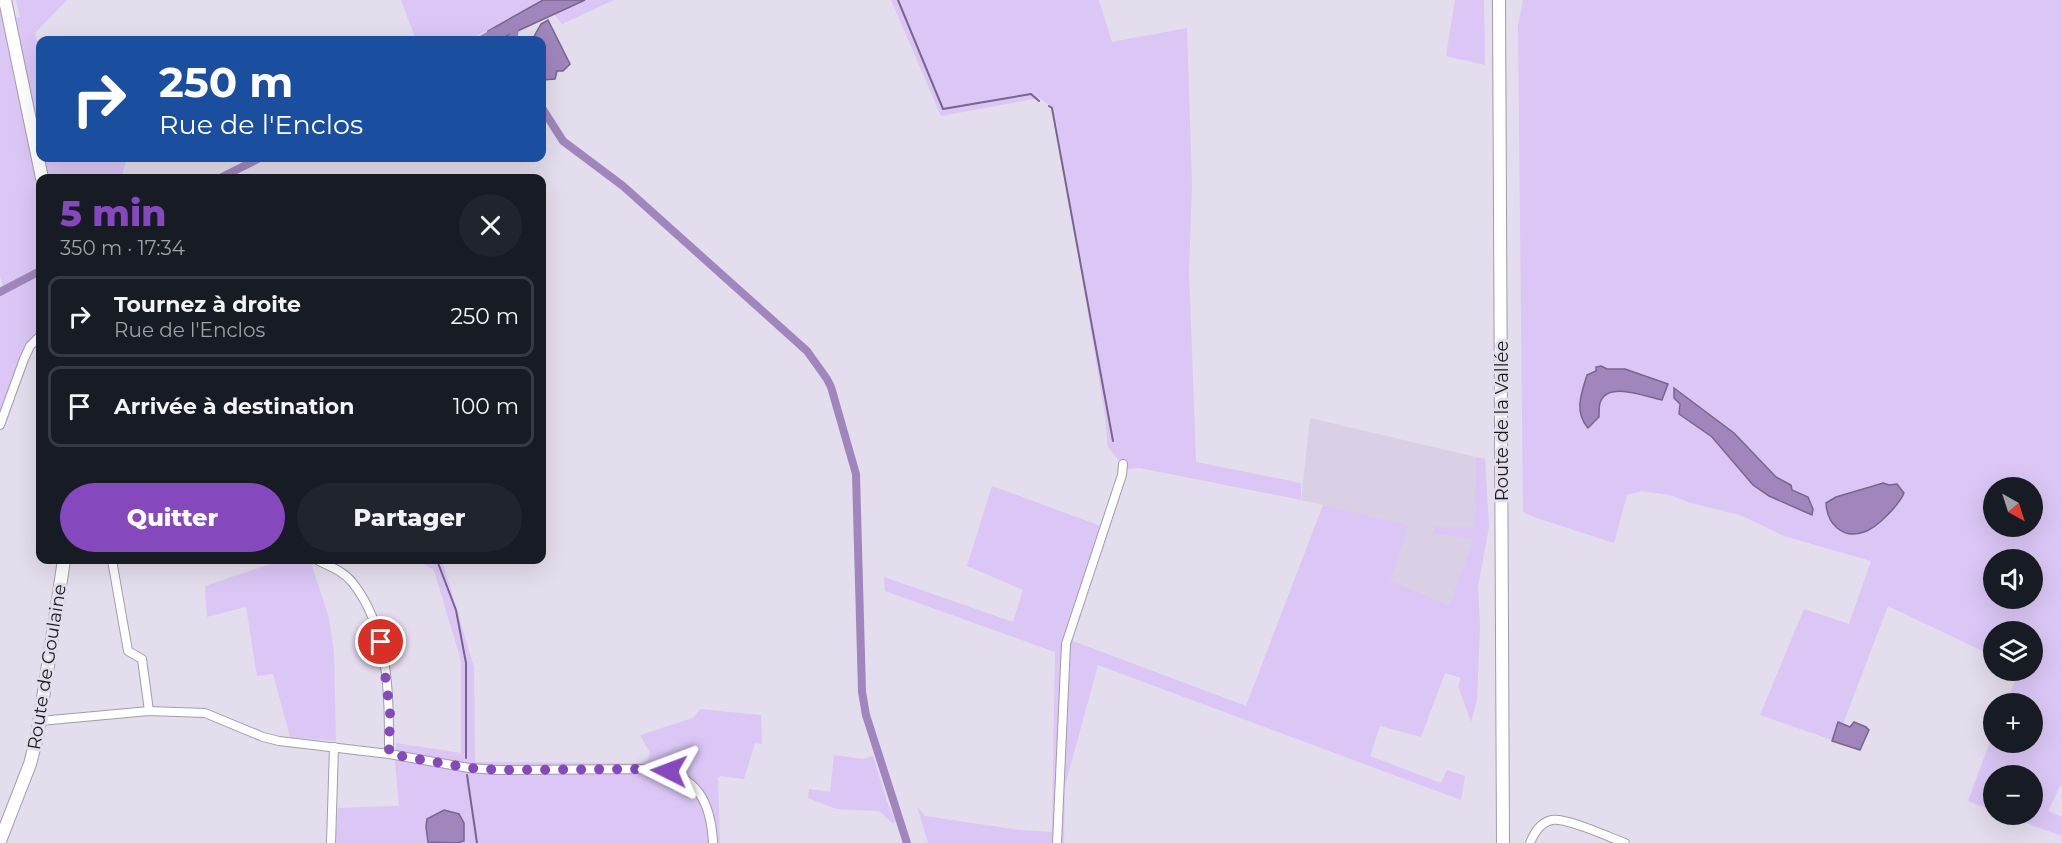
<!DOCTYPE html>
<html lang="fr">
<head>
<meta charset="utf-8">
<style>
	body { margin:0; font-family:Montserrat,sans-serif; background:#20242c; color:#f1f3f6; height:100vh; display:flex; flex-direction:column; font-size:22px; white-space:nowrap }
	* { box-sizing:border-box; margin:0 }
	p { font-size:20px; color:#9ea1a6 }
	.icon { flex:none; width:33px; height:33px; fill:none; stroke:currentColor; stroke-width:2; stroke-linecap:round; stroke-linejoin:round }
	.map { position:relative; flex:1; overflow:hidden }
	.side { position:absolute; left:36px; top:174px; width:510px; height:390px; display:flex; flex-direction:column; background:#171b24; border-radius:12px; box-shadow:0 6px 24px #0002 }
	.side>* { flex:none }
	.top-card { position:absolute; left:36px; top:36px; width:510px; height:126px; border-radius:12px; box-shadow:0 6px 24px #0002; background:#1a4fa0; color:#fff; overflow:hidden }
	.needle { width:39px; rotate:141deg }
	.buttons { position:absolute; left:1983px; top:477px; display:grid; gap:12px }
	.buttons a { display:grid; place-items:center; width:60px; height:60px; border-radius:50%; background:#171b24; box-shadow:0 6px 24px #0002; font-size:30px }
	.pin { position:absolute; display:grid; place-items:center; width:51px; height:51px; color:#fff; margin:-26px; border:3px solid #fff; border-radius:50%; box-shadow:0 2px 6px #0007 }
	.me { position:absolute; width:66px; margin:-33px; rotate:273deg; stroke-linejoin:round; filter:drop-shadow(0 0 4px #0008) }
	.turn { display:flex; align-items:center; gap:21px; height:126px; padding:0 24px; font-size:27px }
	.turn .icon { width:78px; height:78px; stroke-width:2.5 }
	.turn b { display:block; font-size:42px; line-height:51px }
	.round { display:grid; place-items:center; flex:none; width:63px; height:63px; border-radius:32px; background:#20242c }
	.headline { display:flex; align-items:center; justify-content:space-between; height:102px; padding:0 24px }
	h1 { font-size:36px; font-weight:800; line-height:45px; color:#8548bd }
	.action { display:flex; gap:12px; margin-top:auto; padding:12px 24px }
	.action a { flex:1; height:69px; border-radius:36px; background:#8548bd; color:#fff; font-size:24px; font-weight:800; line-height:69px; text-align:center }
	.action a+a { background:#20242c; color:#f1f3f6 }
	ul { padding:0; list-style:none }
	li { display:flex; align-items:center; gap:18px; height:81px; margin:0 12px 9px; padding:0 12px; border:3px solid #363941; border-radius:12px }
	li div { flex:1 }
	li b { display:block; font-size:22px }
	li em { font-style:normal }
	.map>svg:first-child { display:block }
	.built { fill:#d9d0e6 }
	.green { fill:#dbc6f5; fill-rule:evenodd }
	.water { fill:#a086bd; stroke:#78658d; stroke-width:1.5 }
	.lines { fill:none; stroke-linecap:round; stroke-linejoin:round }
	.stream { stroke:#78658d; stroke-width:2 }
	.canal { stroke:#a086bd; stroke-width:8 }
	.street-casing { stroke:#a29caa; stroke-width:10 }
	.secondary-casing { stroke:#a29caa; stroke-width:14 }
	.street { stroke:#fff; stroke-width:8 }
	.secondary { stroke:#fff; stroke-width:12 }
	.route { stroke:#8548bd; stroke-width:10; stroke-dasharray:0 18 }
	.labels { text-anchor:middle; stroke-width:6; stroke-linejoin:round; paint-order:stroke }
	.street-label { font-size:18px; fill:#1b191e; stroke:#e4dded }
</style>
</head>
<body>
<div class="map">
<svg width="2062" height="843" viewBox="0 0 2062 843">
	<rect width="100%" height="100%" fill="#e4dded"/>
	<polygon class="built" points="1310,418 1476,457 1474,527 1434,527 1434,533 1473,540 1449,605 1391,580 1409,525 1301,500"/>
	<g class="green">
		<polygon points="16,0 67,0 35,33 40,56 40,158 127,158 121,178 40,178 40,334 0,414 0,288 3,287 0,276 0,8 4,20 20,17"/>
		<polygon points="401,0 543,0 469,40 416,40"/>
		<polygon points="585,0 614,0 562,24 554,14"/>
		<polygon points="891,0 1099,0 1112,42 1187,28 1192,185 1189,271 1196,462 1301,483 1301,500 1140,468 1126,469 1108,447 1105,416 1054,109 1040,98 941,116"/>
		<polygon points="1455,0 1484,0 1485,65 1446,56"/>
		<path d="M1523,0h539v782l-14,29 14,6v19l-58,-21 28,-1v-38h-38l-1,35 -25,-10 25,-68 1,9h38v-38l-27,-1 15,-32 12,-1v-38h-38l-1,24 -105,-50 -45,118 -6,-1 -5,17 -72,-25 44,-106 45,15 22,-63 -87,-25 -44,-21 -49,-12 -21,-8 -29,-4 -14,4 -13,48 -80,-26 -11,-5 -5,-487zM1607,369h18l-1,21c-21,0 -24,9 -25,27l-20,-10 8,-31 9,-5zM1680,403l54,30 42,44 15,8v5l20,24 -58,-29 -41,-48 -33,-23zM1871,485h18l12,16c-20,19 -28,36 -58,31l-17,-29 10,-6zM1994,488h38v38h-38zM1994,560h38v38h-38z"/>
		<polygon points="1476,457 1485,459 1489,527 1478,586 1480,627 1477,700 1471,722 1458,686 1461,678 1445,673 1421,737 1380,726 1370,756 1441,783 1447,770 1465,776 1461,800 1098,665 1065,786 1064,843 928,843 917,806 925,816 1019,830 1052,832 1055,652 885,591 884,577 1013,622 1023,590 967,566 992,486 1109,529 1070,640 1246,706 1323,505 1409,525 1391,580 1449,605 1473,540 1434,533 1434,527 1474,527"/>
		<polygon points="282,560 316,560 312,566 329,618 334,652 336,741 290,737 273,674 257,676 246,607 207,617 205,586"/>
		<polygon points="416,560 442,560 474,667 475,762 643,763 648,760 650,753 640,735 693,718 700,709 761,715 762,744 755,743 744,779 721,776 718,778 720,843 335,843 338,808 399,806 395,762 396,743 461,753 461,661 434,570"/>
		<polygon points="834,755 863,759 873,756 887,802 896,822 892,823 879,811 836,809 808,798 809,789 830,792"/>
	</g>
	<g class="water">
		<polygon points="543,0 585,0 498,40 486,40 488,31"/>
		<polygon points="548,20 570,64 563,71 557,71 555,79 542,80 542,40 532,40 541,24"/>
		<path d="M1601,366l6,3h18l43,15 -6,16c-16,-3 -55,-20 -62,3 -1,4 -1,10 -1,14l-11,11c-14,-16 -7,-34 -1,-53l9,-4v-4z"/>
		<polygon points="1674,388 1734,433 1776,477 1791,485 1792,490 1808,497 1813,509 1812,515 1769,496 1753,485 1712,437 1679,414 1680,404 1674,398"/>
		<path d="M1883,483l6,2 8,-1 7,9c-5,12 -27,35 -40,39 -22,8 -37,-9 -38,-29l10,-6z"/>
		<polygon points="1838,722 1850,727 1854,722 1866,727 1869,730 1860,750 1832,741"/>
		<polygon points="444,810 459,814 464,823 464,841 457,843 428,842 426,827 427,819"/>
	</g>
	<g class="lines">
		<g class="stream">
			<polyline points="898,0 943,109 1031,94 1039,101"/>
			<polyline points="1049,106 1052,108 1113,441"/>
			<polyline points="431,560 438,563 456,610 466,663 466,758"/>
			<polyline points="467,775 477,843"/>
		</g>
		<g class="canal">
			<polyline points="481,40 495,32"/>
			<polyline points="513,40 516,23"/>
			<polyline points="542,108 563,141 623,186 807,351 827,379 831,387 856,474 862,692 866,715 907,843"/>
			<polyline points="220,178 260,158"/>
			<polyline points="0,292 40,271"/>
		</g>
		<defs>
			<g id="street">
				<polyline points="0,425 24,359 30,346 40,336"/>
				<polyline points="112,560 128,651 142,659 149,711"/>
				<path d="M317,560c12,6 26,11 35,22 38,47 37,115 37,172"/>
				<path d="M40,721l109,-10 56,2 58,24 16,4 110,13 80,14 28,2 157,-1c44,6 57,34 59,74"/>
				<polyline points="331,843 334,747"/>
				<polyline points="1057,843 1066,644 1122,475 1123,464"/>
				<path d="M1530,843c4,-10 11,-21 22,-23 16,-2 57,17 73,23"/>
			</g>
			<g id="secondary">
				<polyline points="5,0 42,178"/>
				<polyline points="1499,0 1503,843"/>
				<polyline points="0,841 30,764 37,737 64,560"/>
			</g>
		</defs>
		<use href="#street" class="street-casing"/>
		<use href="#secondary" class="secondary-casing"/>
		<use href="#street" class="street"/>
		<use href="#secondary" class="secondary"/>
	</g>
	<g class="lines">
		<polyline class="route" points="381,642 390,713 389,754 469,768 497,770 654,769 669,771"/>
	</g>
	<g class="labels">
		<g class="street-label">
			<text transform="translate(1502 421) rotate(-90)" y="6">Route de la Vallée</text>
			<text transform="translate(47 667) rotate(-81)" y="6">Route de Goulaine</text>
		</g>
	</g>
</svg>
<div class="buttons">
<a><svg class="needle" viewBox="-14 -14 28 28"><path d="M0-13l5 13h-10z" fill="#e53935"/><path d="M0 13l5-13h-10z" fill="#9ea1a6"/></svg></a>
<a><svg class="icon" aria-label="sound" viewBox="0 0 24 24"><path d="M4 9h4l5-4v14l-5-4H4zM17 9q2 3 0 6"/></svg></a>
<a><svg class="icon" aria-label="layers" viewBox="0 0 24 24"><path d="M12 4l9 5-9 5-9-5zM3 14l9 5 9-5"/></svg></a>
<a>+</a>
<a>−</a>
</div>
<div class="pin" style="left:381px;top:642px;background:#d93025"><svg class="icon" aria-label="arrive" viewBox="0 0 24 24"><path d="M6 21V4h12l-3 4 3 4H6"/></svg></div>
<svg class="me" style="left:669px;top:771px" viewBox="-20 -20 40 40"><path d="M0-17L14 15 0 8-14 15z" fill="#8548bd" stroke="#fff" stroke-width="4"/></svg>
<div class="top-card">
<div class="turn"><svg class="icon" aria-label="right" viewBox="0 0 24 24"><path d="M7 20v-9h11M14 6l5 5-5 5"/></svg><div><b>250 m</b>Rue de l'Enclos</div></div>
</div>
<section class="side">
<div class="headline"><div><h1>5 min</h1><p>350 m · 17:34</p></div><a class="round"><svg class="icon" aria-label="close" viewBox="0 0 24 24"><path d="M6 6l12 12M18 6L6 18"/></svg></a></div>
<ul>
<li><svg class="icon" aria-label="right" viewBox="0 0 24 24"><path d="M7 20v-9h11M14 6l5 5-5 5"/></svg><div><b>Tournez à droite</b><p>Rue de l'Enclos</p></div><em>250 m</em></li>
<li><svg class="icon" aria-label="arrive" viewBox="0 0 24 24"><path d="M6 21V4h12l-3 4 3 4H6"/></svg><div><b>Arrivée à destination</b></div><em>100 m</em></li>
</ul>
<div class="action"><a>Quitter</a><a>Partager</a></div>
</section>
</div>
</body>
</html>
